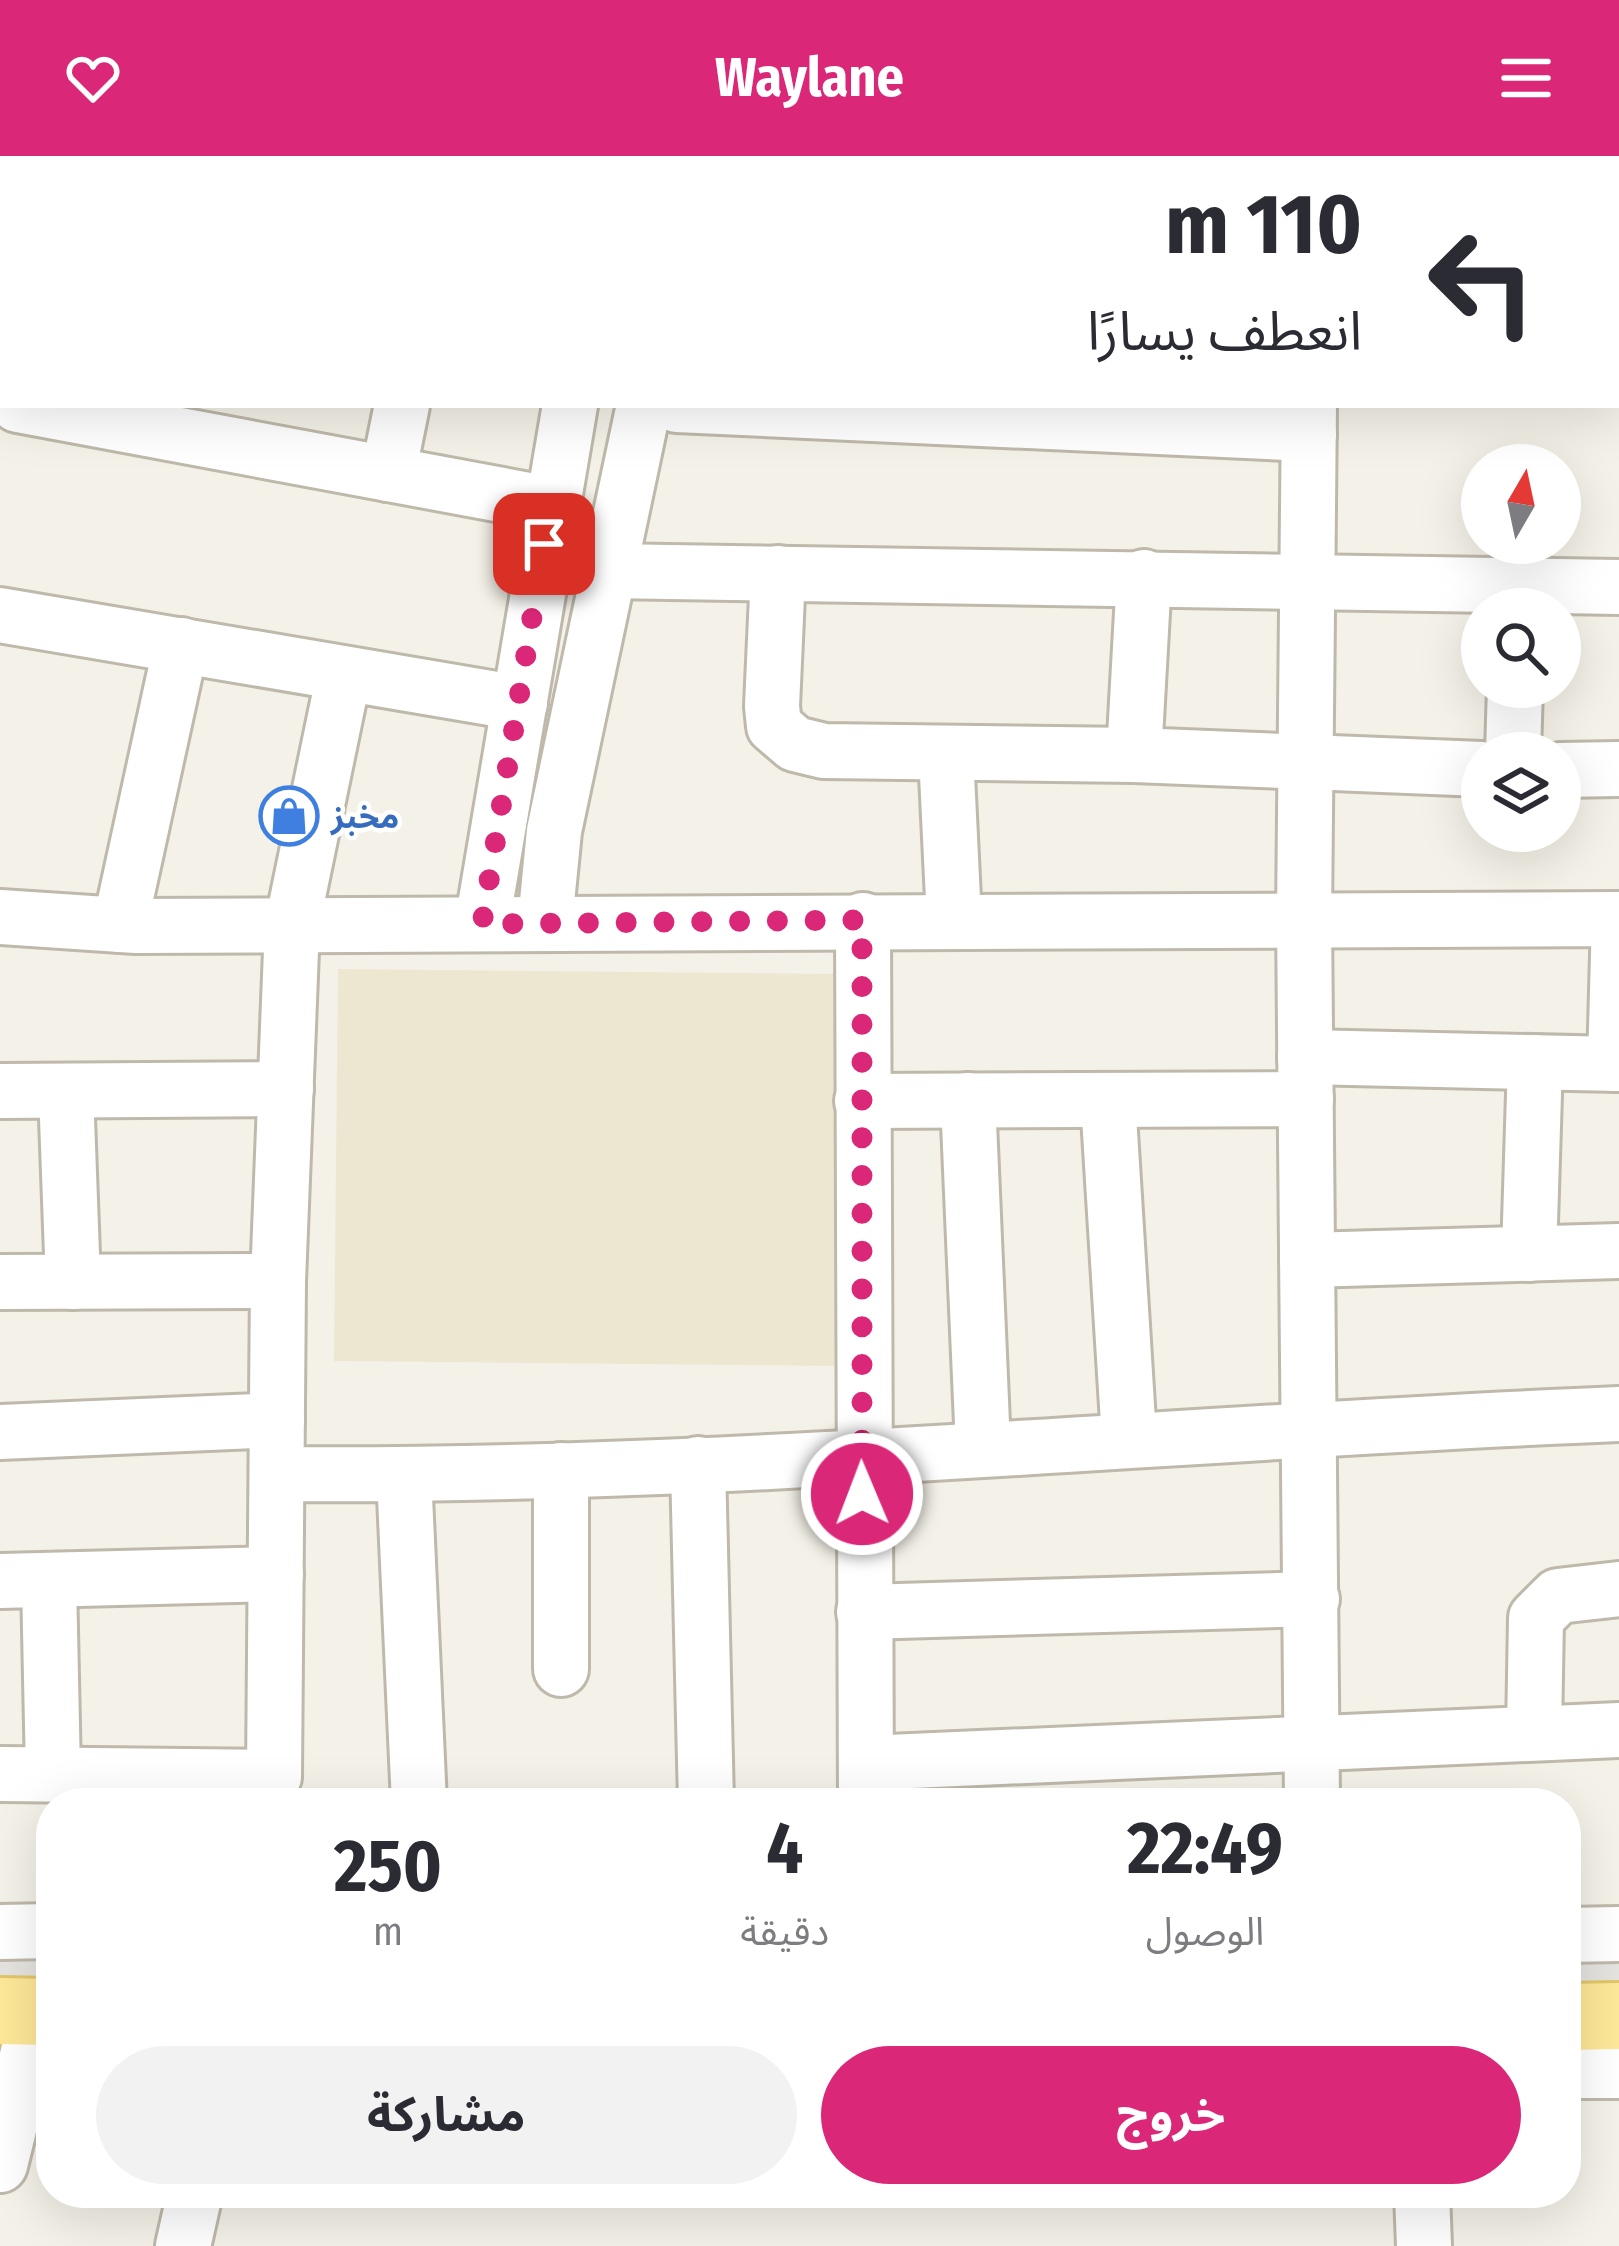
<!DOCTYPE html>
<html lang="ar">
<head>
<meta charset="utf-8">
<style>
	body { margin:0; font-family:"Fira Sans Condensed","Noto Sans Arabic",sans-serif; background:#f2f2f3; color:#2b2b33; direction:rtl; height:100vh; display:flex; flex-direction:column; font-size:45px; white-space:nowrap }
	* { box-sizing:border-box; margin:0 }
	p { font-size:39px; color:#7c7c81 }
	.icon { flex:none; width:66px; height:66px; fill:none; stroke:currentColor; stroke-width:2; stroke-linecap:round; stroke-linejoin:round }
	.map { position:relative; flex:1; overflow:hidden; direction:ltr }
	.sheet { position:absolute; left:36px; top:1632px; width:1545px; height:420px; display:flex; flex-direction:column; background:#fff; border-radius:48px; box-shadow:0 12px 48px #0002; direction:rtl }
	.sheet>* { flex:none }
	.banner { position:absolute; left:0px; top:0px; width:1620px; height:252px; box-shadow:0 12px 48px #0002; direction:rtl; background:#fff; color:#2b2b33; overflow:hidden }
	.needle { width:78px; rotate:9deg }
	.fabs { position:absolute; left:1461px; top:288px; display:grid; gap:24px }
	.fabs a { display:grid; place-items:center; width:120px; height:120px; border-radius:50%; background:#fff; box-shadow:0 12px 48px #0002; font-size:60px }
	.pin { position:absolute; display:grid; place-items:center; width:102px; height:102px; color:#fff; margin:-51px; border-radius:24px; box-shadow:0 6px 18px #0006 }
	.me { position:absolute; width:132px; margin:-66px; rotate:359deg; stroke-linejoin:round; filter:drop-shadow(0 0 9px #0008) }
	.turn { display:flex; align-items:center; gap:42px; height:252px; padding:0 60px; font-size:54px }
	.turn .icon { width:156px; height:156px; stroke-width:2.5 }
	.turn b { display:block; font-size:84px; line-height:102px }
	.eta { display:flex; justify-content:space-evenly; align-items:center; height:204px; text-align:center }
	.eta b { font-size:72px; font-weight:700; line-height:84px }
	.cta { display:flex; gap:24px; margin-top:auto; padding:24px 60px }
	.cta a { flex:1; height:138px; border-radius:72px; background:#db2777; color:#fff; font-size:48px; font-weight:700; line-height:138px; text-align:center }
	.cta a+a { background:#f2f2f3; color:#2b2b33 }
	header { display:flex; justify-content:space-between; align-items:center; height:156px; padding:0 60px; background:#db2777; color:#fff; font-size:54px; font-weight:700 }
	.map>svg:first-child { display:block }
	.education { fill:#ede7d2 }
	.parking { fill:#e5e3e0 }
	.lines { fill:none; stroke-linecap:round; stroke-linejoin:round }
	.minor-casing { stroke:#bfb9ab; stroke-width:60 }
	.major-casing { stroke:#e2c667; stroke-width:72 }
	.minor { stroke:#fff; stroke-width:54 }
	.major { stroke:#fde798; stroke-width:66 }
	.route { stroke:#db2777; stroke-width:21; stroke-dasharray:0 37.8 }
	.labels { text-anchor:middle; stroke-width:9; stroke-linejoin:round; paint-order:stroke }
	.shop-label { font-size:33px; font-weight:bold; fill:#366cbe; stroke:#fff; text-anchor:start }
</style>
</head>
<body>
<header><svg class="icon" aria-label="menu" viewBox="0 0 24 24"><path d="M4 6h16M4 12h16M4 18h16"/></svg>Waylane<svg class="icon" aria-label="heart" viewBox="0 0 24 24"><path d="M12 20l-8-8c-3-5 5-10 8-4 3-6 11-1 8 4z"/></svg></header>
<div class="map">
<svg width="1619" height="2090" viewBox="0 0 1619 2090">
	<rect width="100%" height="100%" fill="#f4f1e8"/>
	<polygon class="education" points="338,813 844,818 841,1210 334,1205"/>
	<g class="parking">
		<polygon points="835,0 1184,0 1185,3 836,3"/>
		<polygon points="51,1751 51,1820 0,1821 0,1752"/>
		<polygon points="1619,1754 1619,1826 1566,1826 1566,1755"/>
	</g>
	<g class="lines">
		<defs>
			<g id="minor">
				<polyline points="1547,0 1547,3"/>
				<polyline points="254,3 254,0"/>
				<polyline points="450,3 451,0"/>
				<polyline points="619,3 620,0"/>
				<polyline points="690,3 691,0"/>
				<polyline points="1314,3 1314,0"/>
				<polyline points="0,43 3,44"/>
				<polyline points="1617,128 1619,128"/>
				<polyline points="18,249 550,348"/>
				<polyline points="677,249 1309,278"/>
				<polyline points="1309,249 1304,762 1312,1647"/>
				<polyline points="388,318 402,249"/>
				<polyline points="607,415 1619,431"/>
				<polyline points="778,417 772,550 774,570 795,588 824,595 1134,599 1482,613"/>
				<polyline points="0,459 520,547"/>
				<polyline points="1513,597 1515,531"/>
				<polyline points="946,598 954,764"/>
				<polyline points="1134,599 1144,421"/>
				<polyline points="1560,614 1619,613"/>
				<polyline points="0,761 136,770 1619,763 1615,908"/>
				<polyline points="863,764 866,1647"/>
				<polyline points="545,766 554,675 644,249"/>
				<polyline points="482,768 570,249"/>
				<polyline points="120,769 181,489"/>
				<polyline points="1305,901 1619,908"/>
				<polyline points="0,935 286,933"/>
				<polyline points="66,935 73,1126"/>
				<polyline points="968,944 983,1291"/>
				<polyline points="1108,944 1129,1282"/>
				<polyline points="862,945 1306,943"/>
				<polyline points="1529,1098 1535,906"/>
				<polyline points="1307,1104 1619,1095"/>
				<polyline points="0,1126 278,1125"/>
				<polyline points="0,1276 277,1264"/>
				<polyline points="698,1308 706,1647"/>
				<polyline points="561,1314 561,1513"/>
				<path d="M277,1318c447,4 895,-42 1342,-60"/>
				<polyline points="404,1319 419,1647"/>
				<polyline points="0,1425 276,1418"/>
				<polyline points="49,1425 53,1618"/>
				<polyline points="864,1456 1312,1443"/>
				<polyline points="1534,1576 1536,1462 1558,1440 1619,1433"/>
				<polyline points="866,1607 1619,1574"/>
				<polyline points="0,1618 274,1621 278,1125 292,769 344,518"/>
				<polyline points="0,1776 51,1775"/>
				<polyline points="1566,1779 1619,1778"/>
				<polyline points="1566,1915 1619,1915"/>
				<polyline points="0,2009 38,1856"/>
				<polyline points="1422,2037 1424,2090"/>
				<polyline points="183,2090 195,2037"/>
			</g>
			<g id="major">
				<polyline points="0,1855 51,1856"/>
				<polyline points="1566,1861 1619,1860"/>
			</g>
		</defs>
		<use href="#minor" class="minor-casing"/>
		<use href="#major" class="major-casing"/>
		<use href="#minor" class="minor"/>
		<use href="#major" class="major"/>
	</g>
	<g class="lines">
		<polyline class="route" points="544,388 482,768 862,764 862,1338"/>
	</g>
	<defs>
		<symbol id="shop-ring" viewBox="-11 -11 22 22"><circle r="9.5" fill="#fff" stroke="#3f7fe0" stroke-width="1.5"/><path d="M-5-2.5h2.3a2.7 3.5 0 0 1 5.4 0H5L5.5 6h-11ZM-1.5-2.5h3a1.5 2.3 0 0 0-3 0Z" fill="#3f7fe0"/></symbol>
	</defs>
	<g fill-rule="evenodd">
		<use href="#shop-ring" x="256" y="627" width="66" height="66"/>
	</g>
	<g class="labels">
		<g class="shop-label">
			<text x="331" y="672">مخبز</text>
		</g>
	</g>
</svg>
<div class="fabs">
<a><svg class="needle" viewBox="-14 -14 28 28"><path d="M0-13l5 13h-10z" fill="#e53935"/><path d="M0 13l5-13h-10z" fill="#7c7c81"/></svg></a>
<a><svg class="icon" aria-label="search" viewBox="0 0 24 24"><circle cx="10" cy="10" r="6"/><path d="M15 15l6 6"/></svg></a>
<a><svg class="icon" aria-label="layers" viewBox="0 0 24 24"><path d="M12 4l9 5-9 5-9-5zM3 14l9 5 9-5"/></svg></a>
</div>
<div class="pin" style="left:544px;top:388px;background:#d93025"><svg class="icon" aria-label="arrive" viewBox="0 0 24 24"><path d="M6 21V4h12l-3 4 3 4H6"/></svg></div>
<svg class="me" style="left:862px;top:1338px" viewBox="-20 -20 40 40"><circle r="17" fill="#db2777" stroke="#fff" stroke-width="3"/><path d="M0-11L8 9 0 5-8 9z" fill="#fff"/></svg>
<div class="banner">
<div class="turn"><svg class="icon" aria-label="left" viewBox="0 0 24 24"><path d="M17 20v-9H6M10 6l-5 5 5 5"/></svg><div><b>110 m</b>انعطف يسارًا</div></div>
</div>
<section class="sheet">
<div class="eta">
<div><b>22:49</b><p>الوصول</p></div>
<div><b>4</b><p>دقيقة</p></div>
<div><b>250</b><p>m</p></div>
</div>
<div class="cta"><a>خروج</a><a>مشاركة</a></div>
</section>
</div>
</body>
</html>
